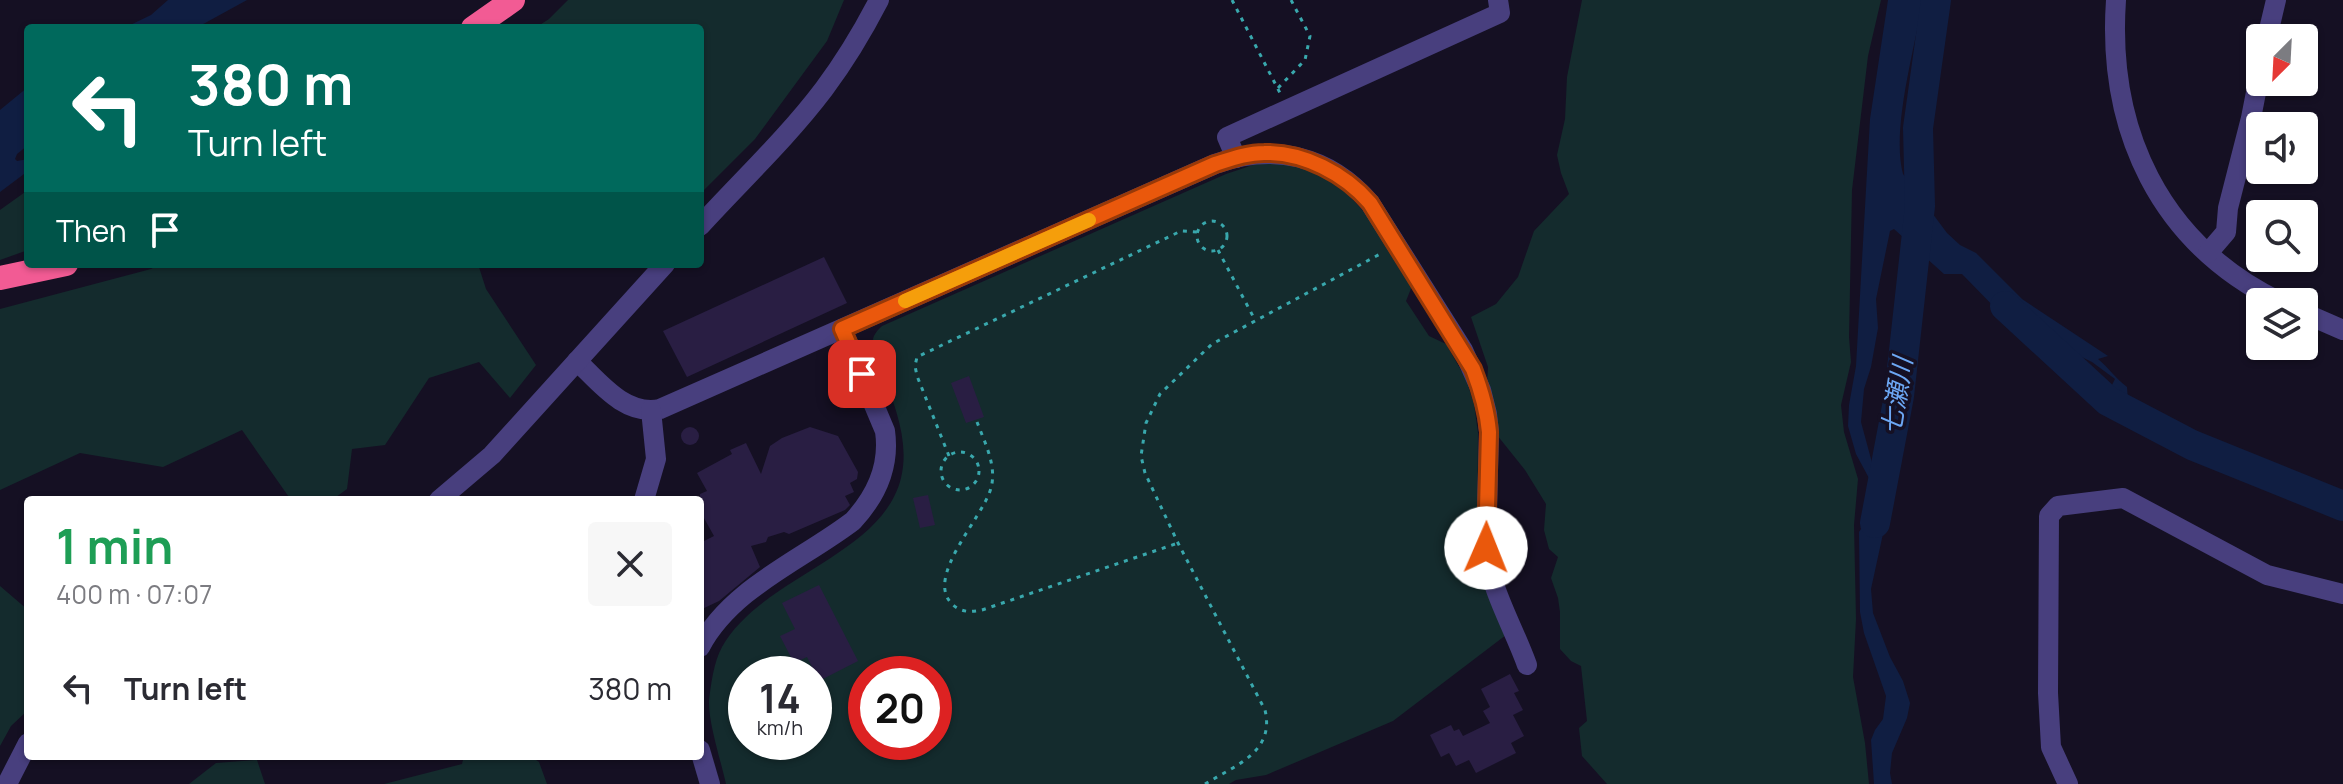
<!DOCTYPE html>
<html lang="en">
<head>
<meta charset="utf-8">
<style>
	body { margin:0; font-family:Manrope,"Noto Sans JP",sans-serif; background:#f7f7f7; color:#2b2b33; height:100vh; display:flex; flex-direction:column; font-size:30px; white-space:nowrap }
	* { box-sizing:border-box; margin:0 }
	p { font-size:26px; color:#7c7c81 }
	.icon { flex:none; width:44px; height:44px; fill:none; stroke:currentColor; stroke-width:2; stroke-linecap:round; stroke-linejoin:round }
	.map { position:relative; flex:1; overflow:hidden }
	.panel { position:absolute; left:24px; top:496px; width:680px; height:264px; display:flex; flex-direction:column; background:#fff; border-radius:8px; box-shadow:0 2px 6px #0004 }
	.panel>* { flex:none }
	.hud { position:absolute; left:24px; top:24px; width:680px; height:244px; border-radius:8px; box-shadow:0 2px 6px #0004; background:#00695c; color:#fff; overflow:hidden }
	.needle { width:52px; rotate:204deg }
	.controls { position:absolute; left:2246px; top:24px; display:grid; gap:16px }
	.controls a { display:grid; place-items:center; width:72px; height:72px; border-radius:8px; background:#fff; box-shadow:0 2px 6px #0004; font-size:40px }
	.speed { position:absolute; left:728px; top:656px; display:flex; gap:16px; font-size:40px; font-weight:700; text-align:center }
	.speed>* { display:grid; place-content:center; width:104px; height:104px; border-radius:50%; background:#fff; box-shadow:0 2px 6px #0004; line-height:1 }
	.speed small { font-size:20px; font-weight:400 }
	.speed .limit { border:12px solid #d22; background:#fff; color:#111 }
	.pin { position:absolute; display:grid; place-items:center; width:68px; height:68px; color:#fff; margin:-34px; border-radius:16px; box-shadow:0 4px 12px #0006 }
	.me { position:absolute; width:88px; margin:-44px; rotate:1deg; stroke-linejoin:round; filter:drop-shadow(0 0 6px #0008) }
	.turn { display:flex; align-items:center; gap:28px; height:168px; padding:0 32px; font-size:36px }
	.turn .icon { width:104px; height:104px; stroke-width:2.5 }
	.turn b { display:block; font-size:56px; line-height:68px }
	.then { display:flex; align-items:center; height:76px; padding:0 32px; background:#0003; gap:16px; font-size:30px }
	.round { display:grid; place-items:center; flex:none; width:84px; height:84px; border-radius:8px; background:#f7f7f7 }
	.head { display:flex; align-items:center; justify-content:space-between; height:136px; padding:0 32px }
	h1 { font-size:48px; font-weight:700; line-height:60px; color:#1e9e55 }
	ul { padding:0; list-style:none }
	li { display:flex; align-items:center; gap:24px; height:112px; padding:0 32px }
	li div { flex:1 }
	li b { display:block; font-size:30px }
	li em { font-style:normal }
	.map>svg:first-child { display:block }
	.green { fill:#142b2d; fill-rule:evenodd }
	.water { fill:#101e42 }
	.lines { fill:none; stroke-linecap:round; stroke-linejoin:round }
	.river { stroke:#101e42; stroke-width:30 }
	.building { fill:#291e43 }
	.path { stroke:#39a8ad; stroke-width:3; stroke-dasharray:4 6; stroke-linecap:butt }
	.minor { stroke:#483f7e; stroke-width:20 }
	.highway { stroke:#f25b94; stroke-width:24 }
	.route-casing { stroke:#983908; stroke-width:20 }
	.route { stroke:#ea580c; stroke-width:14 }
	.slow { stroke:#f59e0b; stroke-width:14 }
	.labels { text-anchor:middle; stroke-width:7; stroke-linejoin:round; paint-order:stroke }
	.water-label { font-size:26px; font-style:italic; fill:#6ca7f3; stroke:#151023 }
</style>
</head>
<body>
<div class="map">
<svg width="2343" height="784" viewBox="0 0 2343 784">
	<rect width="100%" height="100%" fill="#151023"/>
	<g class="green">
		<polygon points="568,0 844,0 827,41 755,139 700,194 700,28 535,28 549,19"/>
		<polygon points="1582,0 1881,0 1868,56 1852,190 1849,337 1851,362 1841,405 1844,432 1858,479 1854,525 1856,619 1853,677 1865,743 1869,784 1607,784 1582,756 1579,728 1587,721 1581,666 1571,661 1560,649 1560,612 1558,598 1551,578 1558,557 1549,549 1544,530 1546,504 1525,470 1497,435 1486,401 1488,367 1471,317 1496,304 1518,277 1534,231 1569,194 1561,173 1557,155 1565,119 1567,77"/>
		<path d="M1256,164c13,0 31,-3 43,1 59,20 82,72 113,121l-6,15 23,35 17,8 20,35 8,25 4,29 -1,132 29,70 -113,86 -127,54 -30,5 -7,4h-503c-5,-23 -18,-62 -17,-84 2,-16 5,-39 13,-53 40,-71 160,-91 179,-169 9,-37 -7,-74 -19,-107 -3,-9 -9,-20 -9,-30 0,-6 4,-10 9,-15l344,-152zM746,674h68v68h-68zM866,674h68v68h-68z"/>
		<polygon points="28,190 28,250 0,260 0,210"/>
		<polygon points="159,264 478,264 486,289 536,365 510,398 479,362 429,378 385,445 352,449 347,489 332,500 291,500 242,430 163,467 80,453 0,490 0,309 151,269"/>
		<polygon points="0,586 28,610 28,710 11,726 0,746"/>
		<polygon points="464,756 530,756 539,762 547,784 384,784 462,764"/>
		<polygon points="257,760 265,784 189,784 216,763"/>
	</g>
	<g class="water">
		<polygon points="168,0 247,0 196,28 124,28 151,15"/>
		<path d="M1888,0h35c-8,47 -32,130 -20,174l44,59 13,12 16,8 46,46 86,57 -10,3c11,9 18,20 29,28l1,15 25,12 -8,4 -13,-7h-11c4,10 17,12 25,15l2,6c-18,1 -27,-13 -41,-19l14,-20 -10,-6 4,-8 -23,-17 -71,-34 -18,-12 -41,-42h-18l-50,-45 -4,2 -14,68 2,29 -7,39 -7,22 -3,33 13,48 11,22 1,28 -15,69 2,24 17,44 13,24 7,22 -3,15 -15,35 -2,20 2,11h-18l-3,-44 4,-10 8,-11 3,-23 -22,-63 -4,-21 -1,-80 6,-9 8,2 -3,-45 -14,-26 -8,-28 1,-21 7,-39 14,-247z"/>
		<polygon points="28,87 28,145 17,154 15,159 17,161 28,159 28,171 0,192 0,110"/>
	</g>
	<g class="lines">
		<g class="river">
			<polyline points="2005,306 2108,401 2192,445 2343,506"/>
			<polyline points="1875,523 1899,396 1920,206 1918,128 1936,0"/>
		</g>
	</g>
	<g class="building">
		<polygon points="824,257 847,303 687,377 663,331"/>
		<polygon points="969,376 984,417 966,423 951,383"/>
		<polygon points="810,427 838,436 858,472 857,479 850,483 854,492 845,496 850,505 845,510 789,534 784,532 768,537 766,542 751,546 760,567 719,601 700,610 700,543 714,536 700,511 700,494 707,491 697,473 732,454 730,450 746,443 761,474 770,446 782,438"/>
		<circle cx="690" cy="436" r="9"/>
		<polygon points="928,495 935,525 920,528 913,498"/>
		<polygon points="819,585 858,661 819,681 807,657 794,663 780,636 795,629 782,603"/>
		<polygon points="1510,674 1519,691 1514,693 1523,710 1513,715 1524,736 1511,743 1516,753 1476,773 1469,760 1456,766 1449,753 1441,757 1430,735 1451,725 1454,731 1459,729 1463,736 1490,723 1483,711 1490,707 1481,689"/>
	</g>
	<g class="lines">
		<g class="path">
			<polyline points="1232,0 1281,95"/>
			<polyline points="1278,88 1305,60 1310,36 1291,0"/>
			<circle cx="1212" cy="236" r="15"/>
			<polyline points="1218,250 1255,320"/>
			<path d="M977,422c8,21 20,44 14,66 -8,30 -68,90 -38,117 9,8 19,7 29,5l196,-67"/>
			<circle cx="960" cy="471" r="19"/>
			<polyline points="949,456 917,376 915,366 917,357 1181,231 1197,232"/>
			<path d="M1205,784c31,-19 70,-32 60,-74l-87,-167 -33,-70 -4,-17 5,-33 14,-29 52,-50 170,-91"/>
		</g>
		<g class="minor">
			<path d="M2116,0c-9,130 43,243 164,302"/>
			<polyline points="2267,38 2276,0"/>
			<polyline points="1236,158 1227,137 1500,13 1498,0"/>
			<path d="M700,226c41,-45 87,-88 124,-137 21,-28 39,-58 55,-89"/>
			<polyline points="2208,253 2226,232 2228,208 2251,118 2260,72"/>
			<polyline points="2304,313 2343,330"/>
			<path d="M577,361c23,22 48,55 83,48l555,-245c59,-21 114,-9 155,39l93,147 18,40 6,24 2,18 -3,116c4,41 27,78 41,117"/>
			<polyline points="439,500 492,455 665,264"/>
			<polyline points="644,500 656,459 651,410"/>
			<path d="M700,647c31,-59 102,-87 153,-126 24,-26 37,-55 32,-90l-43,-102"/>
			<polyline points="700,750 710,784"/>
			<polyline points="7,784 28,743"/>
			<polyline points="2068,784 2051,747 2048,693 2049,516 2058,506 2123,498 2267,575 2343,594"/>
		</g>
		<g class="highway">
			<polyline points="473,28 513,0"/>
			<polyline points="0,278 66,264"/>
		</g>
	</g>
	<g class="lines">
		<defs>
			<path id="route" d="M862,374l-20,-45 373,-165c16,-5 32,-11 49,-11 40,-1 81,21 106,50l103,166c8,21 14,40 16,63l-3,116"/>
		</defs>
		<use href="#route" class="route-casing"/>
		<use href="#route" class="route"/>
		<polyline class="slow" points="905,301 1089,220"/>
	</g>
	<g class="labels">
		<g class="water-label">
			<text transform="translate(1897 396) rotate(-81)" y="9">七瀬川</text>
		</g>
	</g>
</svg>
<div class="controls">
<a><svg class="needle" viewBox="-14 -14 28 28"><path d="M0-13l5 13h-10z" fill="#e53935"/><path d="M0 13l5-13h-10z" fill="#7c7c81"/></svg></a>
<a><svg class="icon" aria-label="sound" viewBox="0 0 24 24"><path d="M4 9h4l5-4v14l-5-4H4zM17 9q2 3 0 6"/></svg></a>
<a><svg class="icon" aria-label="search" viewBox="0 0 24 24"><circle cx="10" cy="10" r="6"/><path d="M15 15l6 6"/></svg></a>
<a><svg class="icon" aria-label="layers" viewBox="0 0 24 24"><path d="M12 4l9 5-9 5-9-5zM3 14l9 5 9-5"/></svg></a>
</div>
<div class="speed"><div>14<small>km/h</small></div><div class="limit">20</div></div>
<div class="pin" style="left:862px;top:374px;background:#d93025"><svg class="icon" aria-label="arrive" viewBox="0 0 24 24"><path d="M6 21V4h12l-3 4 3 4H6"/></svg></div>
<svg class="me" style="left:1486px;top:548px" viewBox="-20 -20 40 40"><circle r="19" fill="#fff"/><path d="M0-13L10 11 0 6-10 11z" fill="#ea580c"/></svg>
<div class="hud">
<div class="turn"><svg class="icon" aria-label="left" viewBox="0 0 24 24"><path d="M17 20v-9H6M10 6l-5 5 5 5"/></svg><div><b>380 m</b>Turn left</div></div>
<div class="then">Then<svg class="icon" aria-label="arrive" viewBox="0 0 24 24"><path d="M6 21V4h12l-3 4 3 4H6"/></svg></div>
</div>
<section class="panel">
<div class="head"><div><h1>1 min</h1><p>400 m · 07:07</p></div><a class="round"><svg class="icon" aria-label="close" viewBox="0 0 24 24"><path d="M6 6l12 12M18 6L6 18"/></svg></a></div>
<ul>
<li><svg class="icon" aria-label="left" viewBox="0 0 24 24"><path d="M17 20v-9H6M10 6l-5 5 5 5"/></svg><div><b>Turn left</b></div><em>380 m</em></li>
</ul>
</section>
</div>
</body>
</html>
